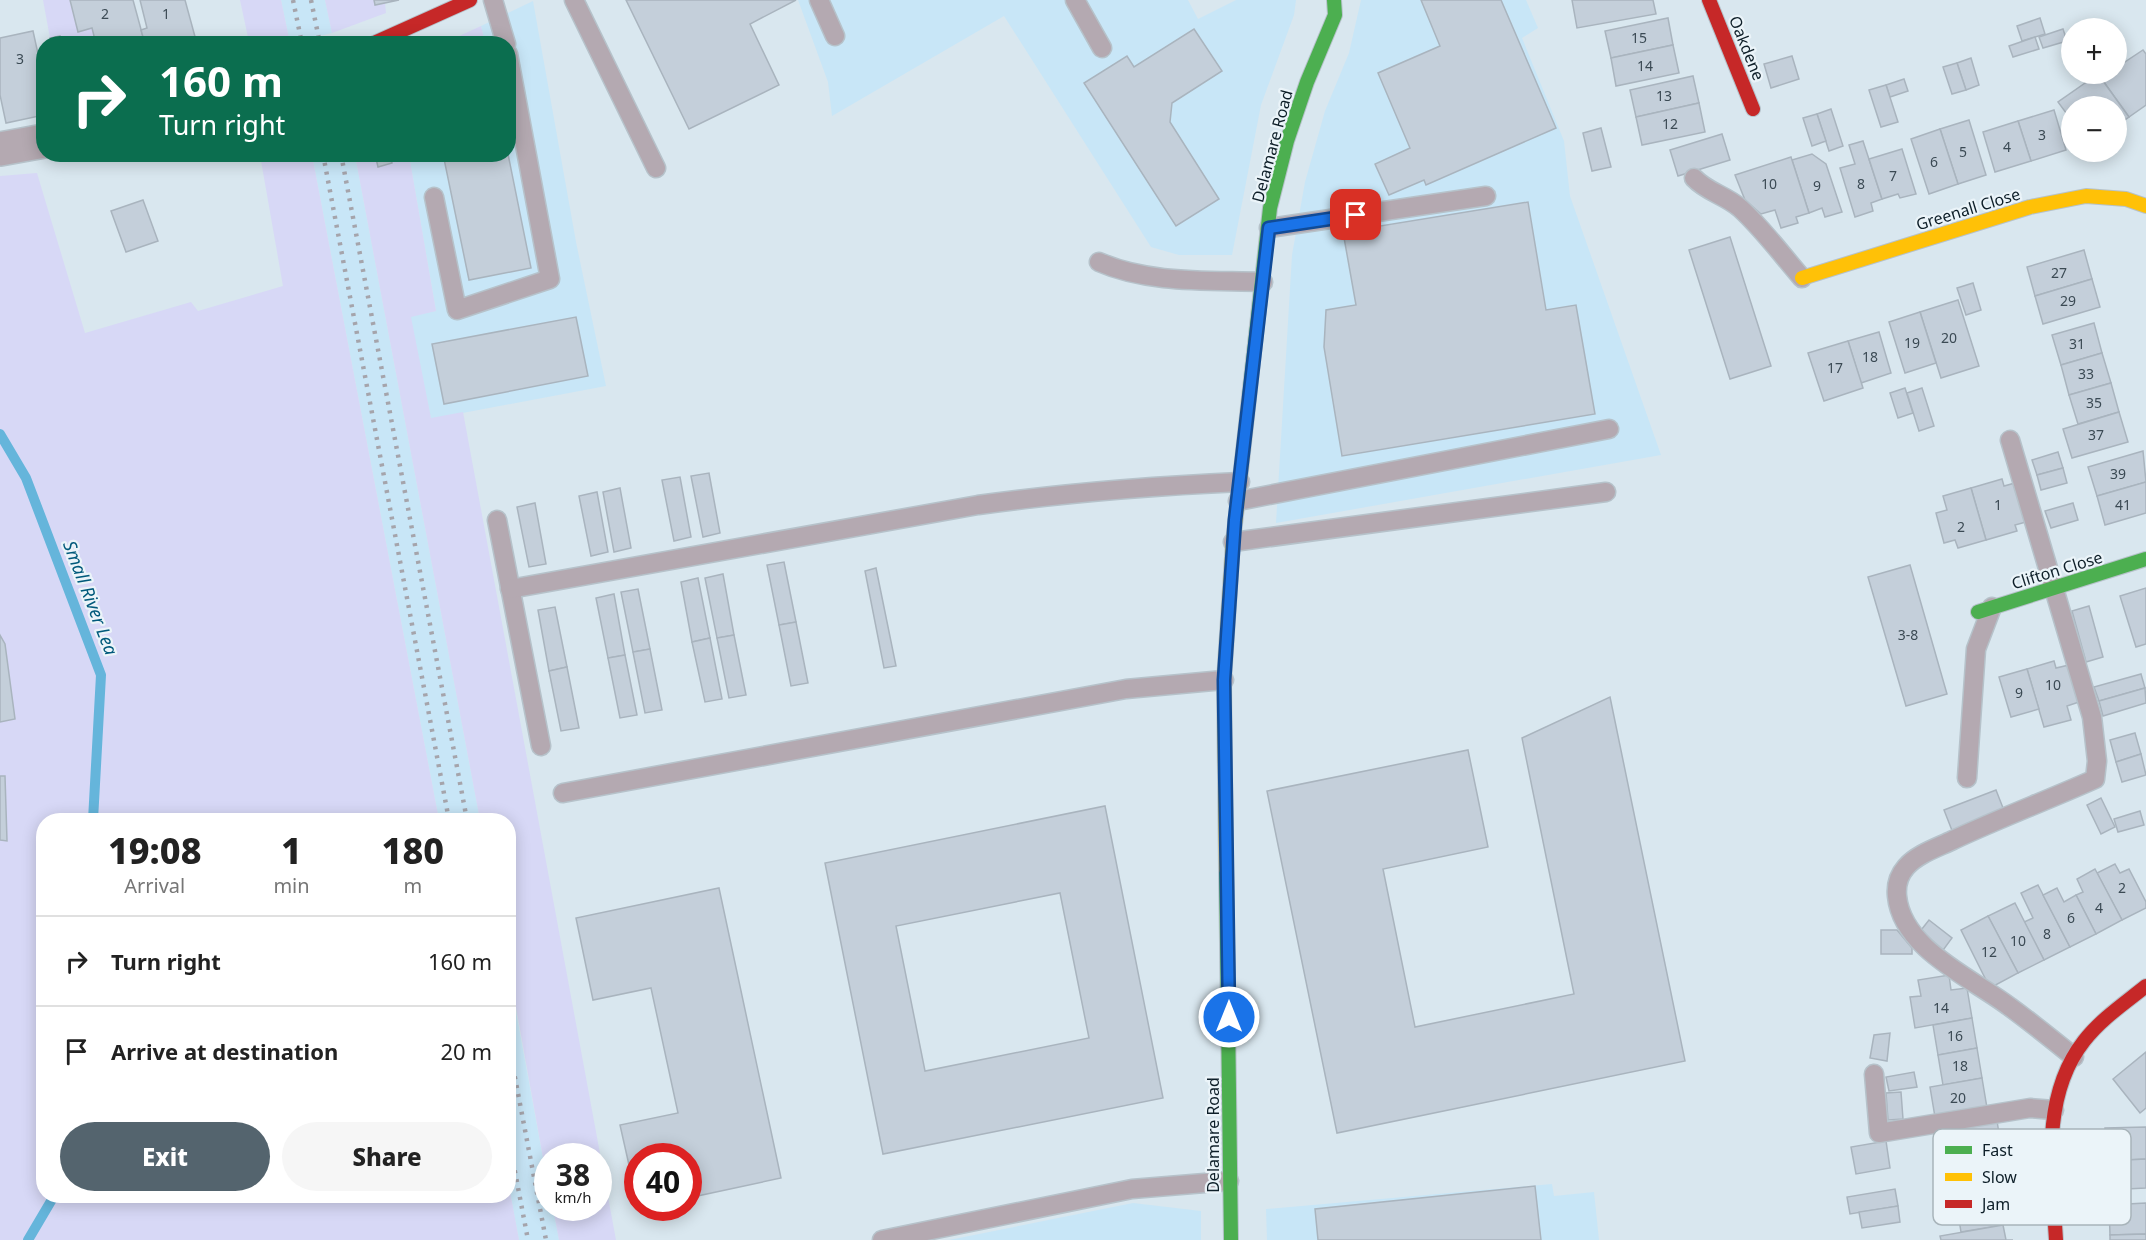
<!DOCTYPE html>
<html lang="en">
<head>
<meta charset="utf-8">
<style>
	body { margin:0; font-family:"Noto Sans",sans-serif; background:#f6f6f6; color:#222; height:100vh; display:flex; flex-direction:column; font-size:22px; white-space:nowrap }
	* { box-sizing:border-box; margin:0 }
	p { font-size:20px; color:#767676 }
	.icon { flex:none; width:33px; height:33px; fill:none; stroke:currentColor; stroke-width:2; stroke-linecap:round; stroke-linejoin:round }
	.map { position:relative; flex:1; overflow:hidden }
	.sheet { position:absolute; left:36px; top:813px; width:480px; height:390px; display:flex; flex-direction:column; background:#fff; border-radius:24px; box-shadow:0 3px 15px #0003 }
	.sheet>* { flex:none }
	.banner { position:absolute; left:36px; top:36px; width:480px; height:126px; border-radius:24px; box-shadow:0 3px 15px #0003; background:#0b6e4f; color:#fff; overflow:hidden }
	.tools { position:absolute; left:2061px; top:18px; display:grid; gap:12px }
	.tools a { display:grid; place-items:center; width:66px; height:66px; border-radius:50%; background:#fff; box-shadow:0 3px 15px #0003; font-size:30px }
	.speed { position:absolute; left:534px; top:1143px; display:flex; gap:12px; font-size:30px; font-weight:700; text-align:center }
	.speed>* { display:grid; place-content:center; width:78px; height:78px; border-radius:50%; background:#fff; box-shadow:0 3px 15px #0003; line-height:1 }
	.speed small { font-size:15px; font-weight:400 }
	.speed .limit { border:9px solid #d22; background:#fff; color:#111 }
	.pin { position:absolute; display:grid; place-items:center; width:51px; height:51px; color:#fff; margin:-26px; border-radius:12px; box-shadow:0 3px 9px #0006 }
	.me { position:absolute; width:66px; margin:-33px; rotate:0deg; stroke-linejoin:round; filter:drop-shadow(0 0 4px #0008) }
	.turn { display:flex; align-items:center; gap:21px; height:126px; padding:0 24px; font-size:27px }
	.turn .icon { width:78px; height:78px; stroke-width:2.5 }
	.turn b { display:block; font-size:42px; line-height:51px }
	.eta { display:flex; justify-content:space-evenly; align-items:center; height:102px; text-align:center }
	.eta b { font-size:36px; font-weight:800; line-height:42px }
	.button { display:flex; gap:12px; margin-top:auto; padding:12px 24px }
	.button a { flex:1; height:69px; border-radius:36px; background:#54646e; color:#fff; font-size:24px; font-weight:800; line-height:69px; text-align:center }
	.button a+a { background:#f6f6f6; color:#222 }
	ul { padding:0; list-style:none }
	li { display:flex; align-items:center; gap:18px; height:90px; padding:0 24px; border-top:2px solid #e0e0e0 }
	li div { flex:1 }
	li b { display:block; font-size:22px }
	li em { font-style:normal }
	.map>svg:first-child { display:block }
	.built { fill:#c8e6f7 }
	.green { fill:#d7d8f6 }
	.lines { fill:none; stroke-linecap:round; stroke-linejoin:round }
	.stream { stroke:#65b5db; stroke-width:10 }
	.building { fill:#c4cfda; stroke:#a9b4be; stroke-width:1.5; fill-rule:evenodd }
	.lane-casing { stroke:#b6c2ca; stroke-width:21 }
	.street-casing { stroke:#b6c2ca; stroke-width:36 }
	.fast-casing { stroke:#b6c2ca; stroke-width:16 }
	.slow-casing { stroke:#b6c2ca; stroke-width:16 }
	.jam-casing { stroke:#b6c2ca; stroke-width:16 }
	.lane { stroke:#b4a9b1; stroke-width:18 }
	.street { stroke:#b4a9b1; stroke-width:33 }
	.fast { stroke:#4caf50; stroke-width:14 }
	.slow { stroke:#ffc107; stroke-width:14 }
	.jam { stroke:#c62828; stroke-width:14 }
	.rail { stroke:#a5a4ab; stroke-width:4.5; stroke-dasharray:3 6; stroke-linecap:butt }
	.route-casing { stroke:#114b97; stroke-width:15 }
	.route { stroke:#1a73e8; stroke-width:10 }
	.labels { text-anchor:middle; stroke-width:4.5; stroke-linejoin:round; paint-order:stroke }
	.number-label { font-size:14px; fill:#3b4a54 }
	.street-label { font-size:16px; fill:#0d1e28; stroke:#ebf4f9 }
	.water-label { font-size:18px; font-style:italic; fill:#00597b; stroke:#ebf4f9 }
	.key { fill:#ebf4f9; stroke:#a8b4ba; stroke-width:1.5 }
	.key-label { font-size:16px; fill:#0d1e28 }
</style>
</head>
<body>
<div class="map">
<svg width="2146" height="1240" viewBox="0 0 2146 1240">
	<rect width="100%" height="100%" fill="#d9e7ef"/>
	<g class="built">
		<polygon points="281,0 325,0 332,33 290,43"/>
		<polygon points="798,0 1188,0 1198,19 1236,0 1296,0 1294,15 1261,105 1232,255 1179,255 1151,247 1004,16 832,116 828,82"/>
		<polygon points="1361,0 1526,0 1538,28 1522,38 1564,141 1570,196 1661,455 1276,523 1292,255 1305,182 1325,111 1349,53"/>
		<polygon points="533,1 576,242 606,386 431,419 410,316 436,311 409,155 508,154 508,44 485,43 481,26"/>
		<polygon points="312,155 355,155 480,820 439,820"/>
		<polygon points="508,968 547,1180 548,1208 553,1208 559,1240 519,1240 509,1187"/>
		<polygon points="1552,1184 1554,1196 1594,1192 1599,1240 1267,1240 1266,1209"/>
		<polygon points="1133,1203 1201,1211 1201,1240 949,1240"/>
	</g>
	<g class="green">
		<polygon points="43,0 70,0 78,31 92,28 96,43 61,43 60,36 50,38"/>
		<polygon points="240,0 281,0 290,43 249,42"/>
		<polygon points="325,0 374,0 385,3 386,13 332,33"/>
		<polygon points="481,26 485,43 444,43"/>
		<polygon points="260,155 312,155 439,820 44,820 44,1196 508,1196 509,1186 519,1240 0,1240 0,176 37,173 85,333 191,302 198,311 283,286"/>
		<polygon points="355,155 409,155 436,311 411,317 431,418 463,412 616,1240 559,1240 553,1208 598,1208 598,1156 548,1156 547,1180 509,968 508,820 480,820"/>
	</g>
	<g class="lines">
		<g class="stream">
			<polyline points="0,434 26,478 101,675 93,820"/>
			<polyline points="28,1240 54,1196"/>
		</g>
	</g>
	<g class="building">
		<polygon points="70,0 133,0 145,44 96,44 92,28 78,32"/>
		<polygon points="140,0 185,0 197,44 145,44 141,30 147,28"/>
		<polygon points="374,0 399,0 375,5"/>
		<polygon points="626,0 796,0 750,24 779,85 689,129"/>
		<polygon points="1421,0 1501,0 1556,128 1426,185 1424,180 1389,195 1375,164 1410,148 1378,73 1440,46"/>
		<polygon points="1572,0 1653,0 1656,14 1577,28"/>
		<polygon points="1668,18 1673,45 1611,58 1605,31"/>
		<polygon points="2040,18 2045,34 2022,41 2017,26"/>
		<polygon points="1194,29 1222,71 1172,103 1170,122 1219,199 1176,226 1084,83 1127,56 1134,67"/>
		<polygon points="2063,29 2067,41 2043,48 2039,37"/>
		<polygon points="33,31 44,81 44,115 6,123 0,95 0,38"/>
		<polygon points="60,36 61,44 51,44 50,38"/>
		<polygon points="2035,37 2039,49 2013,57 2009,46"/>
		<polygon points="1673,45 1679,73 1616,86 1611,58"/>
		<polygon points="2143,50 2146,54 2146,105 2129,117 2101,78 2108,74 2116,74 2116,68"/>
		<polygon points="1792,56 1799,79 1771,88 1764,64"/>
		<polygon points="1971,58 1979,85 1966,90 1957,63"/>
		<polygon points="1957,63 1966,90 1952,94 1943,67"/>
		<polygon points="2098,74 2129,117 2116,126 2116,106 2072,106 2072,121 2058,102"/>
		<polygon points="1693,76 1699,103 1636,117 1630,90"/>
		<polygon points="1904,79 1908,91 1890,97 1886,85"/>
		<polygon points="1886,85 1898,122 1881,127 1869,90"/>
		<polygon points="1699,103 1705,132 1642,145 1636,117"/>
		<polygon points="1831,109 1843,146 1829,151 1817,114"/>
		<polygon points="2054,110 2066,150 2031,161 2018,121"/>
		<polygon points="1817,114 1826,141 1812,146 1803,118"/>
		<polygon points="1969,120 1986,175 1958,184 1940,129"/>
		<polygon points="2018,121 2031,161 1995,172 1983,132"/>
		<polygon points="1601,128 1611,167 1592,171 1583,133"/>
		<polygon points="1940,129 1958,184 1929,194 1911,139"/>
		<polygon points="1722,134 1730,160 1678,176 1670,150"/>
		<polygon points="1863,141 1882,199 1871,203 1873,211 1855,217 1840,168 1855,164 1849,145"/>
		<polygon points="1902,149 1916,194 1900,198 1898,194 1882,199 1869,159"/>
		<polygon points="375,154 390,154 392,163 378,167"/>
		<polygon points="443,154 508,154 531,268 469,280"/>
		<polygon points="1812,154 1826,164 1842,212 1825,217 1822,208 1809,213 1792,160"/>
		<polygon points="1791,157 1809,213 1796,217 1798,223 1781,228 1775,210 1761,214 1745,200 1735,175"/>
		<polygon points="143,200 158,241 126,252 111,211"/>
		<polygon points="1528,202 1546,310 1576,305 1595,414 1342,456 1324,347 1326,310 1356,305 1343,232"/>
		<polygon points="1730,237 1771,366 1730,379 1689,250"/>
		<polygon points="2084,250 2092,279 2035,296 2027,267"/>
		<polygon points="2092,279 2100,307 2043,324 2035,296"/>
		<polygon points="1973,283 1981,310 1966,315 1957,288"/>
		<polygon points="1958,300 1979,366 1941,378 1920,312"/>
		<polygon points="1920,312 1936,363 1905,373 1889,322"/>
		<polygon points="576,317 588,376 444,404 432,344"/>
		<polygon points="2094,323 2102,353 2061,365 2052,335"/>
		<polygon points="1879,332 1891,373 1861,383 1848,341"/>
		<polygon points="1848,341 1863,388 1824,401 1808,353"/>
		<polygon points="2102,353 2111,383 2069,395 2061,365"/>
		<polygon points="2111,383 2119,412 2078,424 2069,395"/>
		<polygon points="1905,388 1913,413 1898,418 1890,393"/>
		<polygon points="1922,388 1934,426 1919,431 1907,393"/>
		<polygon points="2119,412 2128,442 2072,458 2063,429"/>
		<polygon points="2143,451 2146,482 2097,496 2088,467"/>
		<polygon points="2058,452 2063,468 2037,475 2032,460"/>
		<polygon points="2063,468 2067,483 2041,490 2037,475"/>
		<polygon points="709,473 720,533 703,537 691,476"/>
		<polygon points="680,477 691,537 674,541 662,480"/>
		<polygon points="2002,479 2004,486 2015,483 2026,522 2015,525 2017,531 1986,540 1971,488"/>
		<polygon points="2146,482 2146,513 2105,525 2097,496"/>
		<polygon points="620,488 631,548 614,552 603,492"/>
		<polygon points="1971,488 1986,540 1958,548 1955,540 1944,543 1936,513 1947,510 1943,496"/>
		<polygon points="597,492 608,552 591,556 579,496"/>
		<polygon points="535,503 546,564 529,567 517,507"/>
		<polygon points="2073,503 2078,520 2051,528 2045,511"/>
		<polygon points="784,562 796,622 779,625 767,565"/>
		<polygon points="1910,565 1947,694 1906,706 1868,577"/>
		<polygon points="876,568 896,666 884,668 865,571"/>
		<polygon points="723,574 734,635 717,638 705,578"/>
		<polygon points="698,578 710,638 692,642 681,582"/>
		<polygon points="2146,588 2146,644 2136,647 2120,596"/>
		<polygon points="638,589 650,649 633,652 621,592"/>
		<polygon points="614,594 625,655 608,658 596,598"/>
		<polygon points="2089,606 2103,657 2086,662 2072,611"/>
		<polygon points="555,607 567,667 549,671 538,610"/>
		<polygon points="796,622 808,683 791,686 779,625"/>
		<polygon points="0,635 5,644 15,719 0,722"/>
		<polygon points="734,635 746,695 729,698 717,638"/>
		<polygon points="710,638 722,699 705,702 692,642"/>
		<polygon points="650,649 662,710 645,713 633,652"/>
		<polygon points="625,655 637,715 620,718 608,658"/>
		<polygon points="2054,661 2056,668 2069,665 2079,702 2067,706 2071,720 2044,727 2027,669"/>
		<polygon points="567,667 579,728 561,731 549,671"/>
		<polygon points="2027,669 2039,709 2011,717 1999,677"/>
		<polygon points="2141,674 2145,688 2099,701 2094,687"/>
		<polygon points="2145,688 2146,703 2103,716 2099,701"/>
		<polygon points="1610,697 1685,1061 1337,1133 1267,791 1468,750 1488,847 1383,869 1415,1027 1574,994 1522,738"/>
		<polygon points="2135,733 2141,754 2116,762 2110,740"/>
		<polygon points="2141,754 2146,775 2122,782 2116,762"/>
		<polygon points="0,776 5,776 7,841 0,840"/>
		<polygon points="1996,790 2005,813 1953,833 1944,810"/>
		<polygon points="2101,798 2115,827 2101,834 2087,805"/>
		<path d="M1105,806l58,292 -280,56 -58,-291zM1060,893l29,145 -164,33 -29,-145z"/>
		<polygon points="2140,811 2144,825 2118,832 2114,819"/>
		<polygon points="2115,864 2120,873 2129,869 2146,902 2146,908 2122,920 2097,873"/>
		<polygon points="2095,869 2122,920 2096,934 2076,895 2083,892 2077,879"/>
		<polygon points="2038,885 2070,947 2044,960 2024,922 2033,918 2021,893"/>
		<polygon points="719,888 781,1178 688,1198 688,1156 638,1156 638,1205 620,1125 678,1113 651,988 593,1000 576,918"/>
		<polygon points="2057,888 2064,902 2076,895 2096,934 2070,947 2043,895"/>
		<polygon points="2015,903 2044,960 2018,973 1988,916"/>
		<polygon points="1988,916 2018,973 1990,988 1961,930"/>
		<polygon points="1929,920 1952,938 1941,953 1918,934"/>
		<polygon points="1881,930 1897,930 1912,948 1912,954 1881,954"/>
		<polygon points="1949,975 1951,990 1967,988 1972,1018 1915,1028 1910,997 1921,996 1918,980"/>
		<polygon points="1972,1018 1977,1048 1938,1055 1933,1025"/>
		<polygon points="1890,1033 1887,1061 1870,1058 1874,1035"/>
		<polygon points="1977,1048 1982,1078 1943,1085 1938,1055"/>
		<polygon points="2146,1052 2146,1108 2140,1113 2113,1079"/>
		<polygon points="1914,1072 1917,1087 1889,1091 1886,1077"/>
		<polygon points="1982,1078 1987,1108 1935,1117 1930,1087"/>
		<polygon points="1901,1092 1903,1119 1888,1120 1886,1093"/>
		<polygon points="1997,1121 2002,1152 1959,1160 1954,1128"/>
		<polygon points="2146,1127 2146,1159 2106,1161 2105,1128"/>
		<polygon points="1886,1141 1890,1168 1856,1174 1851,1147"/>
		<polygon points="2146,1159 2146,1188 2107,1190 2106,1161"/>
		<polygon points="1535,1186 1541,1240 1318,1240 1315,1209"/>
		<polygon points="1895,1189 1898,1206 1850,1214 1847,1197"/>
		<polygon points="2005,1193 2008,1209 2001,1211 2003,1225 1961,1232 1956,1201"/>
		<polygon points="2146,1203 2146,1234 2110,1235 2109,1205"/>
		<polygon points="1898,1206 1900,1222 1862,1228 1859,1212"/>
		<polygon points="2003,1225 2006,1240 2013,1240 1941,1240 1940,1236"/>
		<polygon points="2146,1234 2146,1240 2110,1240 2110,1235"/>
	</g>
	<g class="lines">
		<defs>
			<g id="lane">
				<polyline points="493,0 506,44"/>
				<polyline points="574,0 656,168"/>
				<polyline points="819,0 835,36"/>
				<polyline points="1075,0 1102,48"/>
				<path d="M1694,178c13,14 31,17 46,30 23,21 42,47 62,70"/>
				<polyline points="434,197 457,310 550,279 508,54"/>
				<polyline points="1269,228 1486,196"/>
				<path d="M1099,262c50,22 110,18 164,20"/>
				<path d="M2010,440l82,277 5,44 -2,18c-47,21 -95,39 -142,61 -14,7 -36,14 -47,27 -7,8 -10,19 -9,29 5,53 75,82 113,111 22,16 43,33 64,50"/>
				<polyline points="1238,501 1609,429"/>
				<polyline points="497,520 541,746"/>
				<polyline points="1233,542 1606,492"/>
				<path d="M510,589l468,-84c87,-12 174,-19 262,-23"/>
				<polyline points="1967,778 1976,649 1992,607"/>
				<polyline points="563,793 1126,689 1224,680"/>
				<polyline points="1874,1074 1879,1133 2030,1108 2054,1110"/>
				<polyline points="882,1240 1132,1189 1229,1181"/>
			</g>
			<polyline id="street" points="0,149 44,141"/>
			<g id="fast">
				<polyline points="1249,398 1270,208 1287,141 1307,82 1335,15 1334,0"/>
				<polyline points="1978,612 2146,559"/>
				<polyline points="1226,869 1231,1240"/>
			</g>
			<g id="slow">
				<polyline points="1802,278 2030,207 2086,196 2126,199 2146,206"/>
				<polyline points="1226,869 1224,680 1233,542 1249,398"/>
			</g>
			<g id="jam">
				<polyline points="1709,0 1753,109"/>
				<polyline points="372,44 470,0"/>
				<path d="M2056,1240c-4,-66 -16,-143 28,-199 17,-22 41,-38 62,-55"/>
			</g>
		</defs>
		<use href="#lane" class="lane-casing"/>
		<use href="#street" class="street-casing"/>
		<use href="#fast" class="fast-casing"/>
		<use href="#slow" class="slow-casing"/>
		<use href="#jam" class="jam-casing"/>
		<use href="#lane" class="lane"/>
		<use href="#street" class="street"/>
		<use href="#fast" class="fast"/>
		<use href="#slow" class="slow"/>
		<use href="#jam" class="jam"/>
		<g class="rail">
			<polyline points="293,0 302,44"/>
			<polyline points="311,0 320,44"/>
			<polyline points="323,154 449,820"/>
			<polyline points="341,154 467,820"/>
			<polyline points="508,1041 546,1240"/>
			<polyline points="508,1135 528,1240"/>
		</g>
	</g>
	<g class="lines">
		<defs>
			<polyline id="route" points="1229,1017 1224,680 1235,520 1269,228 1356,215"/>
		</defs>
		<use href="#route" class="route-casing"/>
		<use href="#route" class="route"/>
	</g>
	<g class="labels">
		<g class="number-label">
			<text x="105" y="19">2</text>
			<text x="166" y="19">1</text>
			<text x="1639" y="43">15</text>
			<text x="20" y="64">3</text>
			<text x="1645" y="71">14</text>
			<text x="1664" y="101">13</text>
			<text x="1670" y="129">12</text>
			<text x="2042" y="140">3</text>
			<text x="2007" y="152">4</text>
			<text x="1963" y="157">5</text>
			<text x="1934" y="167">6</text>
			<text x="1893" y="181">7</text>
			<text x="1769" y="189">10</text>
			<text x="1861" y="189">8</text>
			<text x="1817" y="191">9</text>
			<text x="2059" y="278">27</text>
			<text x="2068" y="306">29</text>
			<text x="1949" y="343">20</text>
			<text x="1912" y="348">19</text>
			<text x="2077" y="349">31</text>
			<text x="1870" y="362">18</text>
			<text x="1835" y="373">17</text>
			<text x="2086" y="379">33</text>
			<text x="2094" y="408">35</text>
			<text x="2096" y="440">37</text>
			<text x="2118" y="479">39</text>
			<text x="1998" y="510">1</text>
			<text x="2123" y="510">41</text>
			<text x="1961" y="532">2</text>
			<text x="1908" y="640">3-8</text>
			<text x="2053" y="690">10</text>
			<text x="2019" y="698">9</text>
			<text x="2122" y="893">2</text>
			<text x="2099" y="913">4</text>
			<text x="2071" y="923">6</text>
			<text x="2047" y="939">8</text>
			<text x="2018" y="946">10</text>
			<text x="1989" y="957">12</text>
			<text x="1941" y="1013">14</text>
			<text x="1955" y="1041">16</text>
			<text x="1960" y="1071">18</text>
			<text x="1958" y="1103">20</text>
		</g>
		<g class="street-label">
			<text transform="translate(1747 48) rotate(68)" y="6">Oakdene</text>
			<text transform="translate(1272 146) rotate(-75)" y="6">Delamare Road</text>
			<text transform="translate(1968 209) rotate(-17)" y="6">Greenall Close</text>
			<text transform="translate(2057 570) rotate(-17)" y="6">Clifton Close</text>
			<text transform="translate(1213 1135) rotate(-90)" y="6">Delamare Road</text>
		</g>
		<g class="water-label">
			<text transform="translate(90 598) rotate(69)" y="6">Small River Lea</text>
		</g>
	</g>
	<rect x="1933" y="1129" width="198" height="96" rx="9" class="key"/>
	<rect x="1945" y="1146" width="27" height="8" fill="#4caf50"/>
	<rect x="1945" y="1173" width="27" height="8" fill="#ffc107"/>
	<rect x="1945" y="1200" width="27" height="8" fill="#c62828"/>
	<g class="key-label">
		<text x="1982" y="1156">Fast</text>
		<text x="1982" y="1183">Slow</text>
		<text x="1982" y="1210">Jam</text>
	</g>
</svg>
<div class="tools">
<a>+</a>
<a>−</a>
</div>
<div class="speed"><div>38<small>km/h</small></div><div class="limit">40</div></div>
<div class="pin" style="left:1356px;top:215px;background:#d93025"><svg class="icon" aria-label="arrive" viewBox="0 0 24 24"><path d="M6 21V4h12l-3 4 3 4H6"/></svg></div>
<svg class="me" style="left:1229px;top:1017px" viewBox="-20 -20 40 40"><circle r="17" fill="#1a73e8" stroke="#fff" stroke-width="3"/><path d="M0-11L8 9 0 5-8 9z" fill="#fff"/></svg>
<div class="banner">
<div class="turn"><svg class="icon" aria-label="right" viewBox="0 0 24 24"><path d="M7 20v-9h11M14 6l5 5-5 5"/></svg><div><b>160 m</b>Turn right</div></div>
</div>
<section class="sheet">
<div class="eta">
<div><b>19:08</b><p>Arrival</p></div>
<div><b>1</b><p>min</p></div>
<div><b>180</b><p>m</p></div>
</div>
<ul>
<li><svg class="icon" aria-label="right" viewBox="0 0 24 24"><path d="M7 20v-9h11M14 6l5 5-5 5"/></svg><div><b>Turn right</b></div><em>160 m</em></li>
<li><svg class="icon" aria-label="arrive" viewBox="0 0 24 24"><path d="M6 21V4h12l-3 4 3 4H6"/></svg><div><b>Arrive at destination</b></div><em>20 m</em></li>
</ul>
<div class="button"><a>Exit</a><a>Share</a></div>
</section>
</div>
</body>
</html>
